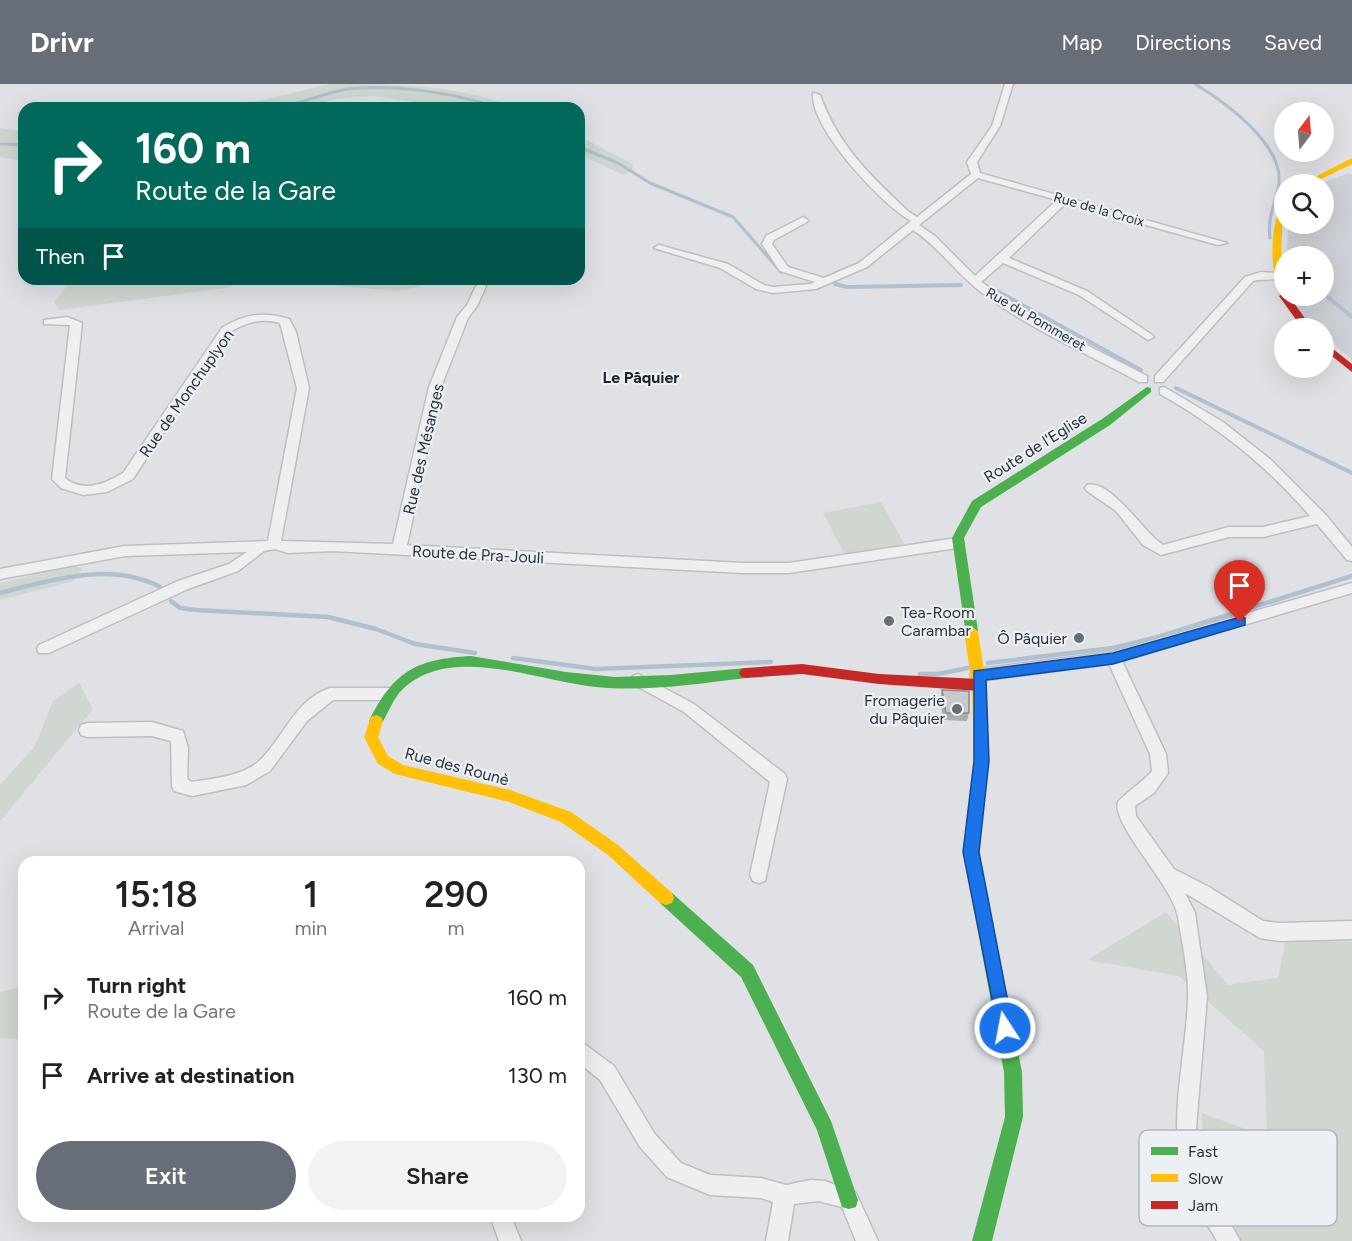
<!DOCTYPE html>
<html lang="en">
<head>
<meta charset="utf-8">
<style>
	body { margin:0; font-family:Figtree,sans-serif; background:#f2f2f2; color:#222; height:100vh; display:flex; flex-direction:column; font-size:22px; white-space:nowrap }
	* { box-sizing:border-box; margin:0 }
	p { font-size:20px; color:#767676 }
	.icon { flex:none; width:33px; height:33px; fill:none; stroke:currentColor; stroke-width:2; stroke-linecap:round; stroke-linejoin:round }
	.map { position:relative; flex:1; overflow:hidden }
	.details { position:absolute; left:18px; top:772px; width:567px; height:366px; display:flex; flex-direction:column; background:#fff; border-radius:18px; box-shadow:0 6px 24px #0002 }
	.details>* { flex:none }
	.top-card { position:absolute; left:18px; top:18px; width:567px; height:183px; border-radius:18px; box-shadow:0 6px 24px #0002; background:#00695c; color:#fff; overflow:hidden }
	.needle { width:39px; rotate:16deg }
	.controls { position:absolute; left:1274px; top:18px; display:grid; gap:12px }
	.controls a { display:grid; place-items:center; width:60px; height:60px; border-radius:50%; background:#fff; box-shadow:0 6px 24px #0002; font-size:30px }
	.pin { position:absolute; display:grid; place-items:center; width:51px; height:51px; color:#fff; margin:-62px -26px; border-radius:50% 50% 50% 0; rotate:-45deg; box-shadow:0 0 6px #0007 }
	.pin .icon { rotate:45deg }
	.me { position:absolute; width:66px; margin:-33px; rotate:349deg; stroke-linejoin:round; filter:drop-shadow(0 0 4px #0008) }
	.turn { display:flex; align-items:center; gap:21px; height:126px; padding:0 18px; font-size:27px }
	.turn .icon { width:78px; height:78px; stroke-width:2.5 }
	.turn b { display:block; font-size:42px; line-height:51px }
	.then { display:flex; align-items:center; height:57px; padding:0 18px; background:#0003; gap:12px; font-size:22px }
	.eta { display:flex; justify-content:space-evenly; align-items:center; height:102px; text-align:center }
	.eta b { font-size:36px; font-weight:600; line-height:42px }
	.cta { display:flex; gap:12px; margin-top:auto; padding:12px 18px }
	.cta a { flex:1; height:69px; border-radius:36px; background:#686e77; color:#fff; font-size:24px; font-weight:600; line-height:69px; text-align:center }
	.cta a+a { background:#f2f2f2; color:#222 }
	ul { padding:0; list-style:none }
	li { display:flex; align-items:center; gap:18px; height:78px; padding:0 18px }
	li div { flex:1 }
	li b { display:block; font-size:22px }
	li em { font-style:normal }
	header { display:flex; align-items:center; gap:36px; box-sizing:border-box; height:84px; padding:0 30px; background:#686e77; color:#fff }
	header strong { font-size:28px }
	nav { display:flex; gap:33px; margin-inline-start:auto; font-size:21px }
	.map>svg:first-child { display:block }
	.built { fill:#cdd1d7 }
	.green { fill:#d0d7d0 }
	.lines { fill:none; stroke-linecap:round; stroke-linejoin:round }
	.stream-far2 { stroke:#afc0ce; stroke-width:3 }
	.stream-far1 { stroke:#afc0ce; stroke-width:4 }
	.stream { stroke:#afc0ce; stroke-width:4.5 }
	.street-casing { stroke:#bdbfc2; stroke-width:3 }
	.street { fill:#efeff1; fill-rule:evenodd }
	.fast { fill:#4caf50; fill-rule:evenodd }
	.slow { fill:#ffc107; fill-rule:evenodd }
	.jam { fill:#c62828; fill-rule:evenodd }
	.wall { fill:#abadaf }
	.building { fill:#c7c9cc; stroke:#8b8d8f; stroke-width:1.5 }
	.route { fill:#1a73e8; stroke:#114b97; stroke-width:1.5 }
	.poi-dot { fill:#686e77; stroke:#ecf0f4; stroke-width:2 }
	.labels { text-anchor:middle; stroke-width:4.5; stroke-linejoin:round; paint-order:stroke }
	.far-street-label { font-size:14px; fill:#28303c; stroke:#ecf0f4 }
	.far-quarter-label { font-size:16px; font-weight:bold; fill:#1a222c; stroke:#ecf0f4 }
	.street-label { font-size:16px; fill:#28303c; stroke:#ecf0f4 }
	.poi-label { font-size:16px; fill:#28303c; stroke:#ecf0f4; text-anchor:end }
	.key { fill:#ecf0f4; stroke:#b1b6bd; stroke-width:1.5 }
	.key-label { font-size:16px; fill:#28303c }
</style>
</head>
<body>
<header>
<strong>Drivr</strong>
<nav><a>Map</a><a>Directions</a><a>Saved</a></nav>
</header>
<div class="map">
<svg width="1352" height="1157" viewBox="0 0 1352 1157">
	<rect width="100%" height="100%" fill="#dfe1e4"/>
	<polygon class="built" points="1349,89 1352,91 1352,276 1323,250 1323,244 1317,244 1300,229 1294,212 1323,212 1323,172 1287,172 1288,140 1323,140 1323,100 1319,100"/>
	<g class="green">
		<path d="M330,0c64,0 127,0 186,24h-57l-87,-12 -37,3 -30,9h-94l13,-4 39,-4z"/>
		<polygon points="0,44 24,48 24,77 0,73"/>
		<polygon points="579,52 633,80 632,87 623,91 579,70"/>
		<polygon points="73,195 254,195 224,204 60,226 54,218"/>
		<polygon points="308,195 555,195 531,198 452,195 398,207 340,202"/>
		<polygon points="881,418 906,463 847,475 823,429"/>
		<polygon points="55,480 82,484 74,497 0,516 0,499 26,493"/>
		<polygon points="79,599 93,625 0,737 0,701 35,662 53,617"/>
		<polygon points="1166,828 1228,901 1278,894 1286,855 1352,858 1352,1157 1238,1157 1203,1092 1202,1029 1267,1053 1264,967 1179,892 1087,876"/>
		<polygon points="24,902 24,955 0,954 0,908"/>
	</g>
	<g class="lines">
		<g class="stream-far2">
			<path d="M1195,0c30,18 88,60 84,99 -3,20 -12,34 -9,55"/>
			<path d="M275,24c25,-4 47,-14 71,-19 43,-5 110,3 150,19"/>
			<polyline points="0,60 24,61"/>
			<polyline points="579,63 618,79 650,99 733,133 781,188"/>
		</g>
		<g class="stream-far1">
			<polyline points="835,200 847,203 961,201"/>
			<polyline points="995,206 1141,286"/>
			<polyline points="1323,209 1352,233"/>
			<polyline points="1176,304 1352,389"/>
		</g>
		<g class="stream">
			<path d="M0,509c51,-13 111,-32 160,-6"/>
			<polyline points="171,517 180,524 196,526 328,533 376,545 415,560 475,569"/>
			<polyline points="513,574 596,585 771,578"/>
			<polyline points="988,579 1113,564 1158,553 1352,492"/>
			<polyline points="920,590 938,590 968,584"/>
		</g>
		<defs>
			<g id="street">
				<path d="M1005,0h8l-13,42 -23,36 3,11 247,70 -9,2 -152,-42 -57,55 78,33 65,44 2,2 -6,3 -69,-45 -76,-32 -22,19 65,42 101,52v6h-8c-53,-29 -110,-53 -158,-90 -24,-18 -42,-45 -68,-62l-46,37 -51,22 -43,4 -17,-4 -36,-21 -66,-20 5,-3 69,19 36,21 9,2 37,-3 5,-2 -35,-11 -18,-27 4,-8 37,-19 5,3 -1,2 -33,18 -2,4 16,23 36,11 35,-15 52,-42c-29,-16 -102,-94 -98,-128l7,2c19,52 50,80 89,117l8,5 54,-43 -4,-12 25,-36zM978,94l79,22 -82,76 -40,-40 -16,-11z"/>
				<path d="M1261,188l17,1 5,3c-7,6 -21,2 -30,5l-90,101h-8v-6l90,-99z"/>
				<path d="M481,199l5,3 -9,20 -9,12 -27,69 -34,158 336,18h46l168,-25 7,5 -7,5 -168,25h-46l-410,-22 -45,2 -13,-4 -11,2 -26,20 -50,18 -139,64h-10l-2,-4 2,-4 139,-64 51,-17 18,-12 -122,4 -125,23v-10l125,-23 143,-5 29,-153 -17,-65c-19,-5 -33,-1 -50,9l-97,147 -26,13 -24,3 -22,-7 -9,-9 18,-154 -26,-1v-4l23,-3 15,6 -17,155c18,15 40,6 58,-5l99,-145c22,-14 42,-17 67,-9l7,13 13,56 -28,153 112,3 36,-157 28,-70 10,-12 9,-19z"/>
				<path d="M1164,303l59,35 48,38 55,55 26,32v14l-5,-1 -30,-36 -54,13h-34l-68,18 -18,-10 -27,-34 -29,-20 -2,-3 2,-3c23,-7 57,48 76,60l66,-18h34l47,-11c-43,-50 -93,-90 -150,-122v-6z"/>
				<path d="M1352,499v10l-230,68 44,93 2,19 -14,20 -19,13 1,10 38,53 35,18 54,34 16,2 73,-2v18l-73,2 -19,-3 -75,-45 10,20 12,84 -11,131 8,46 36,67h-23c-11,-20 -28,-43 -34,-65 -15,-59 3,-118 5,-177 1,-26 -6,-56 -10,-82 -5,-32 -67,-92 -60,-115 2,-4 28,-23 34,-31l-2,-17 -41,-90 -131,17 -5,-2 -3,-4 3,-4 5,-2 135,-17z"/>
				<polygon points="638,590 694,620 785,690 787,695 765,797 759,799 753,797 750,791 770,698 684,628 633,600 630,596 633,592"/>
				<path d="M330,604h59l5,2 3,4 -3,4 -5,2h-56l-26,21 -37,50 -24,14 -54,11 -18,-5 -2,-5 -1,-45 -19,-5 -65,1 -6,-2 -2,-5 2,-5 6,-2 65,-1 31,9 5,17 -1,31 5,3c22,-4 49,-5 67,-21 25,-23 35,-61 71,-73z"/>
				<polygon points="579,956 614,982 654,1049 681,1079 710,1091 761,1094 786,1101 811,1096 825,1097 856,1109 878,1157 856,1157 842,1123 818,1117 794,1120 788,1157 766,1157 773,1118 761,1114 710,1111 667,1093 640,1063 600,996 579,979"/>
				<polygon points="490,1132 511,1132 521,1157 499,1157"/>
			</g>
		</defs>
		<use href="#street" class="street-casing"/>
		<use href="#street" class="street"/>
		<g class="fast">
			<polygon points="1147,303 1151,304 1151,308 1110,341 981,423 964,454 978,547 971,552 966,551 952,454 972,417 1102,335"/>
			<path d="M471,572l95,16 49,5 56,-2 75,-7 5,1 2,4 -2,4 -5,1c-50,6 -101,14 -150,9 -60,-6 -150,-46 -197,6 -7,9 -12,22 -18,32l-5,2 -5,-2 -2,-4c25,-50 47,-62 102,-65z"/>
			<polygon points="666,807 672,809 753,881 831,1037 858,1116 856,1123 849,1125 842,1123 817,1046 741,893 660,819 658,814 660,809"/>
			<polygon points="988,850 994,852 996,858 1022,988 1023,1033 992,1157 972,1157 1005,1033 1004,988 980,858 982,852"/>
		</g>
		<g class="slow">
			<polygon points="1352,74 1352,80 1311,100 1301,100"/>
			<path d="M1284,118l-3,48 3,46h5l-5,2 -5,-3c-9,-31 -9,-60 1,-90z"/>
			<polygon points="971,542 978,547 986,601 988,677 979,768 996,858 994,864 988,866 982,864 980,858 963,768 974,677 972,601 964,547"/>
			<polygon points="376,631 381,633 383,637 378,653 388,672 403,681 510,706 571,728 618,761 672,809 674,814 672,819 666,821 660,819 608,771 561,738 509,718 395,690 378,680 364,653 371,633"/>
		</g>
		<g class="jam">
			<polygon points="1284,209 1284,212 1289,212 1312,244 1302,244 1279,212"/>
			<polygon points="1323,257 1352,280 1352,288 1323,265"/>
			<polygon points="802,580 879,590 979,595 984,597 986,601 984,605 979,607 879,600 802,590 746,594 741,593 739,589 741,585 746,584"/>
		</g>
	</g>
	<polygon class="wall" points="942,606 969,629 967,637 943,636 940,614"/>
	<polygon class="building" points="942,606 969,607 969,629 946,629"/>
	<polygon class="route" points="1240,533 1245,534 1245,541 1113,580 986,596 989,677 979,768 1013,944 1011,950 1005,953 999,950 963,768 974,677 974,587 1113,569"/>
	<g class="poi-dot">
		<circle cx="889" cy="537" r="6"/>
		<circle cx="1079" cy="554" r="6"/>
		<circle cx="957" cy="625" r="6"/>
	</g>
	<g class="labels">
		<g class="far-street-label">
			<text transform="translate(1099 125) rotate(16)" y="5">Rue de la Croix</text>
			<text transform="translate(1036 235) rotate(30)" y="5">Rue du Pommeret</text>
		</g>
		<g class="far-quarter-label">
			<text x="641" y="299">Le Pâquier</text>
		</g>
		<g class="street-label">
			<text transform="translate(186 309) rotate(-55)" y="6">Rue de Monchuplyon</text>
			<text transform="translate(1035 363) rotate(-32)" y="6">Route de l'Eglise</text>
			<text transform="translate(423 365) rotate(-77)" y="6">Rue des Mésanges</text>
			<text transform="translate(478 470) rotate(3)" y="6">Route de Pra-Jouli</text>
			<text transform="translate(457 682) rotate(15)" y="6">Rue des Rounè</text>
		</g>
		<g class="poi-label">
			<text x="901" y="534" text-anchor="start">Tea-Room<tspan x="901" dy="18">Carambar</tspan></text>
			<text x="1067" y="560">Ô Pâquier</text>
			<text x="945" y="622">Fromagerie<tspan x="945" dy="18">du Pâquier</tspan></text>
		</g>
	</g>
	<rect x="1139" y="1046" width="198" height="96" rx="9" class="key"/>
	<rect x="1151" y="1063" width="27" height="8" fill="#4caf50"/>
	<rect x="1151" y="1090" width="27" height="8" fill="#ffc107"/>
	<rect x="1151" y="1117" width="27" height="8" fill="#c62828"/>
	<g class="key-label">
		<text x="1188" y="1073">Fast</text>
		<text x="1188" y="1100">Slow</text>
		<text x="1188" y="1127">Jam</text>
	</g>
</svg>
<div class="controls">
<a><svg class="needle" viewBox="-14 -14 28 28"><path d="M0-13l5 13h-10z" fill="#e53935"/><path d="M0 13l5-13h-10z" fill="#767676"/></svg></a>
<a><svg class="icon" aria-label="search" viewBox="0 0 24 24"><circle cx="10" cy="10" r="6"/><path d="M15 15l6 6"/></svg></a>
<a>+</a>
<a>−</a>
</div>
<div class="pin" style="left:1240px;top:538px;background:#d93025"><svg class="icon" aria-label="arrive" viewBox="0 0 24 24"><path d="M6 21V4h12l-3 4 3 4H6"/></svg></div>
<svg class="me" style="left:1005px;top:944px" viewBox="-20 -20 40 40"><circle r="17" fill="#1a73e8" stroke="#fff" stroke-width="3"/><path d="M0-11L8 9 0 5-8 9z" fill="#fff"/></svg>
<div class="top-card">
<div class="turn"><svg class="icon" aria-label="right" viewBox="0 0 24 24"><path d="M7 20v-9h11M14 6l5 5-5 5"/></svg><div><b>160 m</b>Route de la Gare</div></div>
<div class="then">Then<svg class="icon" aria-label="arrive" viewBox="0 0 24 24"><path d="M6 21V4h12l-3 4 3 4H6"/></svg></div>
</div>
<section class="details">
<div class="eta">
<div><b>15:18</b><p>Arrival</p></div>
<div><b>1</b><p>min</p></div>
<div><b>290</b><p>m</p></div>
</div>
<ul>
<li><svg class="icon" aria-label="right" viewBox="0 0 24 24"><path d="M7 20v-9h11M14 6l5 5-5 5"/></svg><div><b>Turn right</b><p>Route de la Gare</p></div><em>160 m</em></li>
<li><svg class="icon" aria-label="arrive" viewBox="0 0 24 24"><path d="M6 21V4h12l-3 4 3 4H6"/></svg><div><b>Arrive at destination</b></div><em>130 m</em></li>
</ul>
<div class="cta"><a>Exit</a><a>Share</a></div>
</section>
</div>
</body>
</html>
